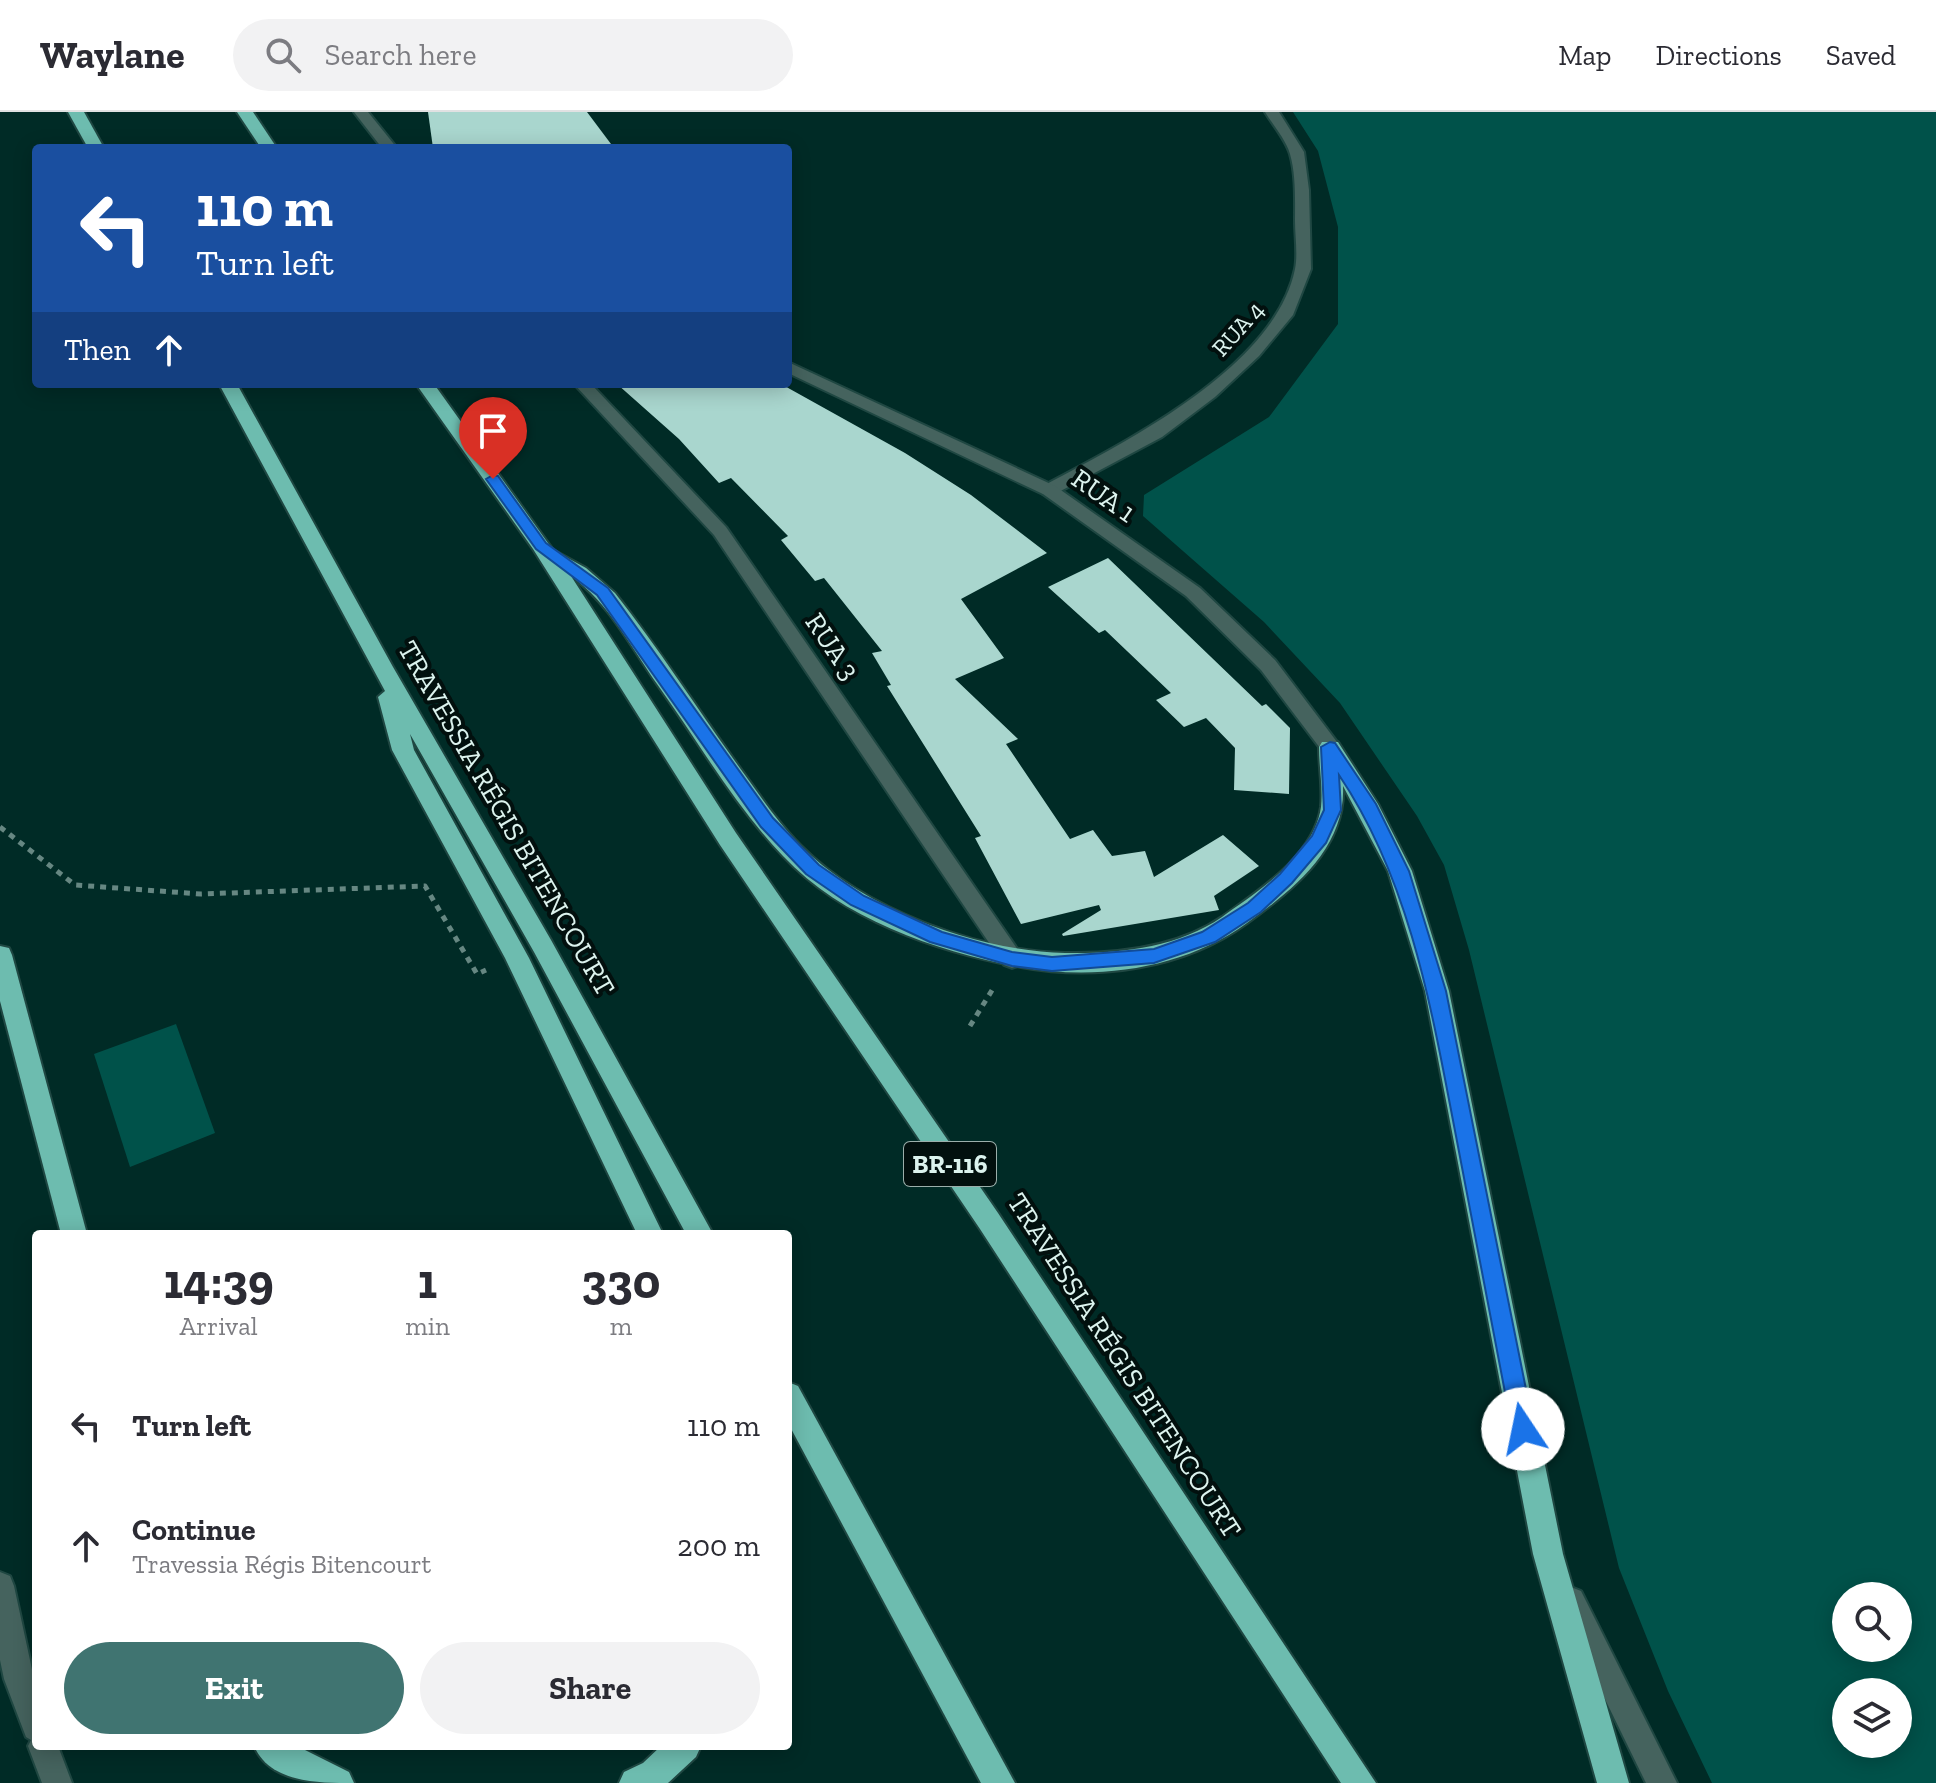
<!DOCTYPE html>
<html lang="en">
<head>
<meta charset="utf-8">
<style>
	body { margin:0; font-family:"Zilla Slab",serif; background:#f2f2f3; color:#2b2b33; height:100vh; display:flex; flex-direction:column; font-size:30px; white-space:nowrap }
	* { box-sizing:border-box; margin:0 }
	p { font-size:26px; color:#7c7c81 }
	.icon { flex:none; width:44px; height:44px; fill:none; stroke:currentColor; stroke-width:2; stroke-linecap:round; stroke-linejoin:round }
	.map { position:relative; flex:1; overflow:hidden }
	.side { position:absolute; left:32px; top:1118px; width:760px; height:520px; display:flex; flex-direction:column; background:#fff; border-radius:8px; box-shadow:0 4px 20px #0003 }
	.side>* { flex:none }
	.banner { position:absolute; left:32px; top:32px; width:760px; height:244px; border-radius:8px; box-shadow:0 4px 20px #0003; background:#1a4fa0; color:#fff; overflow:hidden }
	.tools { position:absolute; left:1832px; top:1470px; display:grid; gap:16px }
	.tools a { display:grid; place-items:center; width:80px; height:80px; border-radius:50%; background:#fff; box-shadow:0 4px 20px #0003; font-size:40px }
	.pin { position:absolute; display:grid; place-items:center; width:68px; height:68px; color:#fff; margin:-82px -34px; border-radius:50% 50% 50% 0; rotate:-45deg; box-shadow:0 0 8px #0007 }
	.pin .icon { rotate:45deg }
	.me { position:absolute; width:88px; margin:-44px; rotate:349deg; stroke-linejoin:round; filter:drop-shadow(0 0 6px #0008) }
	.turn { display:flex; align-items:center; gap:28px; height:168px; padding:0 32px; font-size:36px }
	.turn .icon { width:104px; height:104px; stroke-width:2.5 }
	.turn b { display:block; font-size:56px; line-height:68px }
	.then { display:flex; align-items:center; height:76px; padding:0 32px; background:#0003; gap:16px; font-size:30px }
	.eta { display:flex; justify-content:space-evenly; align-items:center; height:136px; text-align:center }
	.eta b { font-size:48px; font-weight:700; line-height:56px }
	.button { display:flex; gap:16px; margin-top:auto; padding:16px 32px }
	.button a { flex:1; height:92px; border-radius:48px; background:#407471; color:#fff; font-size:32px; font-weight:700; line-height:92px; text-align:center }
	.button a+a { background:#f2f2f3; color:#2b2b33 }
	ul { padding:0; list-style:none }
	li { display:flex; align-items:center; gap:24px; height:120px; padding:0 32px }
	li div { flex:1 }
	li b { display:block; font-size:30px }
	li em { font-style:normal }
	header { display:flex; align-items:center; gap:48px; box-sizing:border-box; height:112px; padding:0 40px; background:#fff; border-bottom:2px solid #e1e1e2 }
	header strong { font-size:38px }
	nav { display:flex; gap:44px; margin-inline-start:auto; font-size:28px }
	.search { width:560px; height:72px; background:#f2f2f3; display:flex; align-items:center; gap:20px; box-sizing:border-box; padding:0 28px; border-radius:44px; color:#7c7c81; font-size:30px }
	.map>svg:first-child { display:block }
	.green { fill:#00524a; fill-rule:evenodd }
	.building { fill:#a9d6ce }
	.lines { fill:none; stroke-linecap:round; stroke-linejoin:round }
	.minor-casing { stroke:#1f4742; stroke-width:4 }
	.tertiary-casing { stroke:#1f4742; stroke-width:4 }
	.motorway-casing { stroke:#1f4742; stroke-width:4 }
	.path { stroke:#668782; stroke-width:5; stroke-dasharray:6 6; stroke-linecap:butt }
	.minor { fill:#45635e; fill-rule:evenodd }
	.tertiary { fill:#45635e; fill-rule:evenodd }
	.motorway { fill:#6dbcaf; fill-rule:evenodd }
	.route { fill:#1a73e8; stroke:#114b97; stroke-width:2 }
	.labels { text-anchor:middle; stroke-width:8; stroke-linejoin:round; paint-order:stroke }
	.far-street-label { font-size:24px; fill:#dcf3ee; stroke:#02100e }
	.shield { fill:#02100e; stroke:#9bafab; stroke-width:2 }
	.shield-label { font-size:26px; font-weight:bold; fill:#dcf3ee }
	.street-label { font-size:28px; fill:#dcf3ee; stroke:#02100e }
</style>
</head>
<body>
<header>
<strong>Waylane</strong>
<div class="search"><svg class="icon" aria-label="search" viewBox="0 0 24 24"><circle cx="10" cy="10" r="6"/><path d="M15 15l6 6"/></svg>Search here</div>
<nav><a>Map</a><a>Directions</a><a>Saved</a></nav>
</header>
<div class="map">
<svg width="1936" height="1671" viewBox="0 0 1936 1671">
	<rect width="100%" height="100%" fill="#002b26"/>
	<g class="green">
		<path d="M1293,0h643v1671h-224l-44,-92 -49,-123 -150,-618 -25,-85 -27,-49 -77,-113 -76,-81 -121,-106 1,-21 125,-78 69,-93v-97l-20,-76zM1846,1484h52v52h-52zM1846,1580h52v52h-52z"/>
		<polygon points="176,912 215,1021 130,1055 94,942"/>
	</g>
	<g class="building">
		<polygon points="428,0 587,0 614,36 433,36"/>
		<polygon points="617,272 781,272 905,341 971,383 1047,441 961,487 1004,546 955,567 1018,627 1006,632 1070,727 1093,718 1112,744 1145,739 1154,765 1223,723 1259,754 1214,784 1219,798 1063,824 1062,822 1101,798 1099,793 1021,812 975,726 981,724 887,574 891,573 872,541 882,539 824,466 815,469 781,428 788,424 731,366 719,371 679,327"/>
		<polygon points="1108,446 1262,594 1266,592 1290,616 1289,682 1234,678 1235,636 1206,606 1184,615 1156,588 1171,581 1105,518 1099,521 1048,475"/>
	</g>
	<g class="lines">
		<defs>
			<g id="minor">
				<path d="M1265,0h14l25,40 5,38 2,79 -18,46 -34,41 -44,41 -53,40 -107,57h-12l-3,-4 3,-4c80,-43 232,-118 252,-217 3,-14 0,-33 0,-48 0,-22 1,-46 -5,-67 -4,-14 -17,-29 -25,-42z"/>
				<polygon points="574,272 591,272 726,415 1020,841 1023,847 1020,853 1012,856 1004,853 714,423"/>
				<polygon points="0,1460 10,1464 14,1474 36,1576 36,1634 58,1634 72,1671 42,1671 28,1634 31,1628 26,1625 4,1567 0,1548"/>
				<polygon points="1571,1475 1581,1479 1677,1671 1646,1671 1557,1489 1561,1479"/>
			</g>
			<g id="tertiary">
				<polygon points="354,0 368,0 397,36 382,36"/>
				<polygon points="788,250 1055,374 1200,476 1275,548 1337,630 1340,635 1337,640 1323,640 1261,558 1186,484 1043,382 788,261"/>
			</g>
			<g id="motorway">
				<polygon points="68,0 84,0 104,36 88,36"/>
				<polygon points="237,0 253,0 277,36 261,36"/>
				<polygon points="219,272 237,272 393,555 551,828 713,1122 686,1122 534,840 410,622 414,638 529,846 663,1122 637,1122 505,846 392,638 378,585 385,579"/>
				<path d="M416,272h18l119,166 33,18 29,25c46,58 86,122 130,182 18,25 35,50 56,71 64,64 176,105 264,107 53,1 112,-5 157,-36 36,-26 92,-61 99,-110 2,-19 -2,-40 -2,-60l3,-5h16l40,62 34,67 37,120 114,563 66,229h-32l-64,-229 -108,-563 -37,-120 -45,-85c3,62 -50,104 -96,137 -63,46 -151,58 -226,44 -84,-15 -179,-48 -238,-111 -49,-51 -85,-115 -126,-172 -26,-37 -48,-81 -86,-108l165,257 262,380 378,570h-35l-361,-554 -260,-384 -187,-296z"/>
				<polygon points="0,834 9,836 12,843 87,1122 61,1122 0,889"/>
				<polygon points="788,1270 798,1274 1015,1671 981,1671 788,1311"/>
				<path d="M254,1634h43l52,26 5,11c-36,0 -84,0 -100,-37z"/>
				<polygon points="661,1634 701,1634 696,1645 668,1671 619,1671 624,1660 643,1651"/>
			</g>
		</defs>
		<use href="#minor" class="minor-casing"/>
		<use href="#tertiary" class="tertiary-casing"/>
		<use href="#motorway" class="motorway-casing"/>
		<g class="path">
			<polyline points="0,715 75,773 201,782 425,774 477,862 486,858"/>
			<polyline points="970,914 994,875"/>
		</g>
		<use href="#minor" class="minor"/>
		<use href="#tertiary" class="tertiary"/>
		<use href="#motorway" class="motorway"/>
	</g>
	<path class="route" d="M493,363l5,1 48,67 62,45 165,230 46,47 45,31 78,36 70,20 40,5 102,-8 48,-17 46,-29 32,-29 32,-38 12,-26 -3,-63 9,-5 5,1 41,61 33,67 37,120 88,438 -3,7 -8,3 -8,-3 -3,-7c-19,-98 -37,-195 -56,-293 -24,-124 -45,-254 -117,-361l2,35 -15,33 -34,40 -31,29 -46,30 -61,21 -102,8 -40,-5 -82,-24 -79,-37 -45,-31 -45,-47 -164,-232 -61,-46 -50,-70z"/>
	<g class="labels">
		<g class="far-street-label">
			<text transform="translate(1238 217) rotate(-48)" y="8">RUA 4</text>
		</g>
		<rect class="shield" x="904" y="1030" width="92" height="44" rx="6"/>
		<g class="shield-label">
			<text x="950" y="1061">BR-116</text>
		</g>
		<g class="street-label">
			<text transform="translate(1104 383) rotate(35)" y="10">RUA 1</text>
			<text transform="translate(833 534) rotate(56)" y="10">RUA 3</text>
			<text transform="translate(507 706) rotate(60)" y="10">TRAVESSIA RÉGIS BITENCOURT</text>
			<text transform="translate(1125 1253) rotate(57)" y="10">TRAVESSIA RÉGIS BITENCOURT</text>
		</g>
	</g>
</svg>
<div class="tools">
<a><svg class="icon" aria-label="search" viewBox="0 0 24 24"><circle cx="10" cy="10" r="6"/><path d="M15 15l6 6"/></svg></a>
<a><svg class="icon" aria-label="layers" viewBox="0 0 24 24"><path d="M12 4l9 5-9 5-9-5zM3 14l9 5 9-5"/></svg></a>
</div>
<div class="pin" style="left:493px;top:367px;background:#d93025"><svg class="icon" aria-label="arrive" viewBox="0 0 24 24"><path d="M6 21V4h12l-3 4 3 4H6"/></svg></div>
<svg class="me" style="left:1523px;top:1317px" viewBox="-20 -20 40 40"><circle r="19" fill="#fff"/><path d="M0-13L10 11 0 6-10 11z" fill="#1a73e8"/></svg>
<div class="banner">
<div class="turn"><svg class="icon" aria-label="left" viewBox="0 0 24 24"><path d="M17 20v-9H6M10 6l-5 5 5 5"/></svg><div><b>110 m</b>Turn left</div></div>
<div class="then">Then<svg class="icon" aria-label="ahead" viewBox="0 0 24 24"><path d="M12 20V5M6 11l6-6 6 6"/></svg></div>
</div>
<section class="side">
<div class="eta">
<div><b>14:39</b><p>Arrival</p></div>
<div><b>1</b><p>min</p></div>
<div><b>330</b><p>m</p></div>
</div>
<ul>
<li><svg class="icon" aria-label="left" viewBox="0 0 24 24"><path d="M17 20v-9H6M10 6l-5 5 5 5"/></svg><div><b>Turn left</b></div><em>110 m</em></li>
<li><svg class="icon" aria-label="ahead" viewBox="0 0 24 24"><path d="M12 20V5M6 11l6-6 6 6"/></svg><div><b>Continue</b><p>Travessia Régis Bitencourt</p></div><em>200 m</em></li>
</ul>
<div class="button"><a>Exit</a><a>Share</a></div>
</section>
</div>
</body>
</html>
